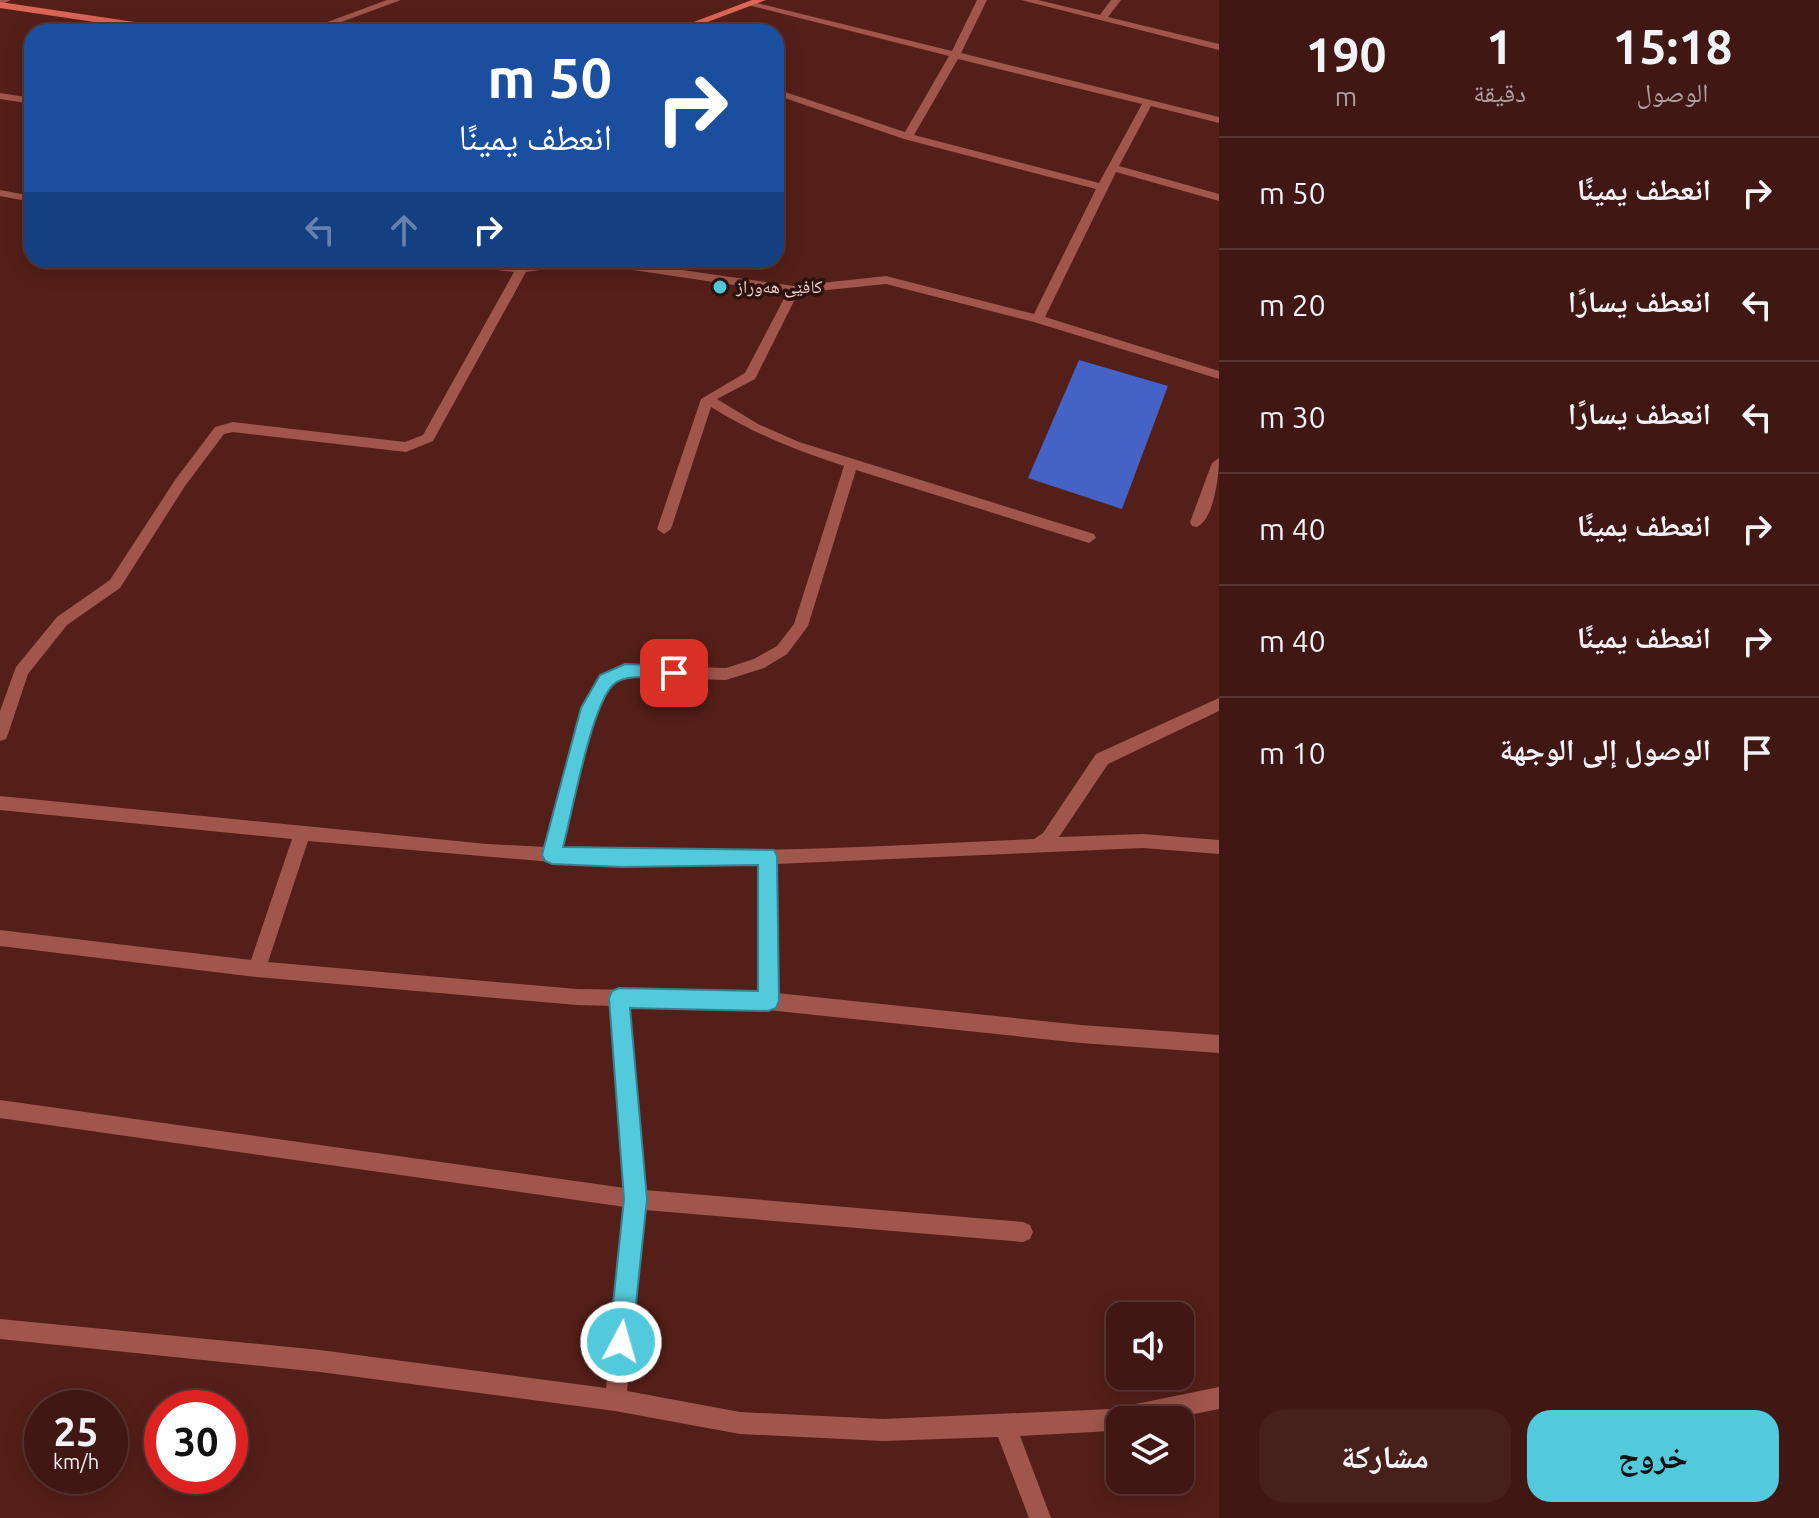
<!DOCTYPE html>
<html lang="ar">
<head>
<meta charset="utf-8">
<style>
	body { margin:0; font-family:Ubuntu,"Noto Naskh Arabic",sans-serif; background:#47201c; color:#f1f3f6; direction:rtl; height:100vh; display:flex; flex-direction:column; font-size:30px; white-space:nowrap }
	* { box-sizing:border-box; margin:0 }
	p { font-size:26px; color:#ae9fa0 }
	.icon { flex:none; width:44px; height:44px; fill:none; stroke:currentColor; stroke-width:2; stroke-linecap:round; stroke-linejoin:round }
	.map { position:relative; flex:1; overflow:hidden; direction:ltr }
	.panel { display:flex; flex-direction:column; background:#401713; width:600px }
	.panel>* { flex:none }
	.banner { position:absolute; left:24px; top:24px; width:760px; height:244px; border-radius:24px; box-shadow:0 4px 20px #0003,0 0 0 2px #593633; direction:rtl; background:#1a4fa0; color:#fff; overflow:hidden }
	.fabs { position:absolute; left:1106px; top:1302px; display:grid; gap:16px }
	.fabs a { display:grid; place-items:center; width:88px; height:88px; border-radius:16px; background:#401713; box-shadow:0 4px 20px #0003,0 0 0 2px #593633; font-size:40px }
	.speed { position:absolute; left:24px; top:1390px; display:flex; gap:16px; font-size:40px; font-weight:700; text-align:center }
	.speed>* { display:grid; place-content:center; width:104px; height:104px; border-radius:50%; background:#401713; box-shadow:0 4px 20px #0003,0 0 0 2px #593633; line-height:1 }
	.speed small { font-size:20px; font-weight:400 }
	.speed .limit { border:12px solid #d22; background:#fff; color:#111 }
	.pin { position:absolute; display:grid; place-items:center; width:68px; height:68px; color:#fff; margin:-34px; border-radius:16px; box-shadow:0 4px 12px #0006 }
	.me { position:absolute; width:88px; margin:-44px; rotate:6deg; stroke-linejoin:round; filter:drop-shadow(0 0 6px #0008) }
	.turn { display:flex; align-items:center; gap:28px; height:168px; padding:0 40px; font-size:36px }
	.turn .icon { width:104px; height:104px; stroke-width:2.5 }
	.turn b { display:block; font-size:56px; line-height:68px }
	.lanes { display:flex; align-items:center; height:76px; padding:0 40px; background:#0003; justify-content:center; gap:40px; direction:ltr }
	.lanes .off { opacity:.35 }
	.eta { display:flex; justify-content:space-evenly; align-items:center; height:136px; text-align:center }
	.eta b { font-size:48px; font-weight:700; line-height:56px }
	.primary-button { display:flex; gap:16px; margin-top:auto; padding:16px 40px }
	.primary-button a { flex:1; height:92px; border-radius:24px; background:#53cadc; color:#111; font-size:32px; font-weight:700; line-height:92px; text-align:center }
	.primary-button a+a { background:#47201c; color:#f1f3f6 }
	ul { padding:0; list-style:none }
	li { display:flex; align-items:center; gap:24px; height:112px; padding:0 40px; border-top:2px solid #593633 }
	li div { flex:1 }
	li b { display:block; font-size:30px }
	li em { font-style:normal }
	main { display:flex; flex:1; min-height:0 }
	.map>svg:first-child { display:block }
	.water { fill:#4562c7 }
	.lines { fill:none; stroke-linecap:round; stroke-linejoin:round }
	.street { fill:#a0564c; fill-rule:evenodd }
	.secondary { fill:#db6658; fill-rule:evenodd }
	.route { fill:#53cadc; stroke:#36838f; stroke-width:2 }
	.poi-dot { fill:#53cadc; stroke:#2b120f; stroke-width:3 }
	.labels { text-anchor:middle; stroke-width:7; stroke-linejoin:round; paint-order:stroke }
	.far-poi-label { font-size:18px; fill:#f1cdc7; stroke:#2b120f; text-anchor:start }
</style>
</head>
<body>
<main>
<section class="panel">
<div class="eta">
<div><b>15:18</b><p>الوصول</p></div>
<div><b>1</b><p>دقيقة</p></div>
<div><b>190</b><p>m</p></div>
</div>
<ul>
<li><svg class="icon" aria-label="right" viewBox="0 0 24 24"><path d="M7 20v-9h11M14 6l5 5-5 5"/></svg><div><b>انعطف يمينًا</b></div><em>50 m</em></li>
<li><svg class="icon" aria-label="left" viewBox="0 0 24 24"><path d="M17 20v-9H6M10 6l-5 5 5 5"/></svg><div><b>انعطف يسارًا</b></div><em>20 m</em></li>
<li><svg class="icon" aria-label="left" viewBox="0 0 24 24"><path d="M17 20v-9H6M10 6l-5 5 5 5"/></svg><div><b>انعطف يسارًا</b></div><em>30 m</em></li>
<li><svg class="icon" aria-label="right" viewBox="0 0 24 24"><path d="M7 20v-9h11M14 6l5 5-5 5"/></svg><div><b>انعطف يمينًا</b></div><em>40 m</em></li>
<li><svg class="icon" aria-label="right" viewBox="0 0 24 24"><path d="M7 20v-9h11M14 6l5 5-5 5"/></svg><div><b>انعطف يمينًا</b></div><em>40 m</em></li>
<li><svg class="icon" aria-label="arrive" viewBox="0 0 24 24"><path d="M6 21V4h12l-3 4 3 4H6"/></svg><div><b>الوصول إلى الوجهة</b></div><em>10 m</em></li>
</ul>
<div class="primary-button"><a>خروج</a><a>مشاركة</a></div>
</section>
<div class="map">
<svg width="1219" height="1518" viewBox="0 0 1219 1518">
	<rect width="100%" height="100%" fill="#551f19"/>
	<polygon class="water" points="1079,360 1168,386 1122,509 1028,478"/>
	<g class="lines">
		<g class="street">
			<polygon points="0,0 11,0 0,5"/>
			<polygon points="387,0 401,0 314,32 300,32"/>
			<path d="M977,0h10l-26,53 258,64v6l-68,-17 -32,60 100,28v7l-103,-29 -71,145 174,54v8l-185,-57 -148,-38 -88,9 -43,86 -38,20 41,25 41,18 295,92 2,4 -7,5 -233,-73 -48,156 -21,28 -23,14 -38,12 -99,-3 -15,7 -15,25 -35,139c158,8 315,-2 472,-9l9,-6 53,-79 123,-56v13l-111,53 -49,73 84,-3 76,6v14l-76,-6 -367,16 1,129 304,32 138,10v18l-138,-10 -313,-33 -139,-3 16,183 378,32 7,3 3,7 -3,7 -7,3 -378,-32 -18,181 113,21 143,7 228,-10 108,-22v22l-55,11h-44v9l-9,2 -91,5 31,82h-22l-31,-81 -115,4 -143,-7 -125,-23 -295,-39 -320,-33v-20l320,31 286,38 19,-181 -625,-89v-18l625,88 -14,-182 -34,-1 -320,-28 -257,-31v-16l251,30 41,-121 -292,-29v-14l487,48 59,3 36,-139 20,-32 23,-11 101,3 28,-9 23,-13 17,-22 50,-158c-48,-16 -90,-32 -133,-59l-40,122 -7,5 -7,-5 44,-130 44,-26 42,-80 -201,-30 -60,9 -93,169 -27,11 -173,-20 -9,2 -39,52 -65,102 -53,37 -39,49 -20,60 -2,5 -6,2v-30l16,-44 41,-50 53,-37 65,-100 40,-53 18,-5 172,20 18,-7 91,-163 -69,-8 -6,-4h37l46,5 37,-5h54l181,26 92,-10 148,38 62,-125 -192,-50 -128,-44v-6l129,43 44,-76 -205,-52 5,-3 203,50zM958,59l184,45 -43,79 -185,-48zM308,841l244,21 70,3 138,-1 -1,128 -182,-3 -309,-27z"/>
			<polygon points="1021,0 1038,0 1100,15 1111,0 1121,0 1108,17 1219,44 1219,50"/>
			<polygon points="0,93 32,98 32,104 0,99"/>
			<polygon points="0,190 32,196 32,202 0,196"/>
			<path d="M1219,458c0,18 -5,61 -22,69l-5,-1 -2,-4 22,-59z"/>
		</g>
		<g class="secondary">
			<polygon points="752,0 766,0 681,32 667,32"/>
			<polygon points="0,2 182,29 187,32 162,32 0,8"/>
		</g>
	</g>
	<path class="route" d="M625,664l49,2 8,7 -8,7c-17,-1 -48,-8 -61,5 -22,21 -41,129 -50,162l211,3 3,6 2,145 -3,7 -8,3 -138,-3 17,191 -15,143 -3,9 -8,3 -9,-3 -3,-9 15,-143 -15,-201 3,-7 7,-3 139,3v-126l-136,2 -70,-3 -7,-3 -3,-6 39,-147 19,-33z"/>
	<circle class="poi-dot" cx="720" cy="287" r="8"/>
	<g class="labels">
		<g class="far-poi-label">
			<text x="736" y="293">کافێی هەوراز</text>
		</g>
	</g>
</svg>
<div class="fabs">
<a><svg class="icon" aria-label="sound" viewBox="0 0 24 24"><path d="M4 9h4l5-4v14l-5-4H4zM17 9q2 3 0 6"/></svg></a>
<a><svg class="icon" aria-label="layers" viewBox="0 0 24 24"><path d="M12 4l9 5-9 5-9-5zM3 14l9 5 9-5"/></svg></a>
</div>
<div class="speed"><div>25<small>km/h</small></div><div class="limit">30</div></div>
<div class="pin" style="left:674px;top:673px;background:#d93025"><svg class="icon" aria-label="arrive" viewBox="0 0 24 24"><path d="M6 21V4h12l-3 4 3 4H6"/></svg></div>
<svg class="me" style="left:621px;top:1342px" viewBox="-20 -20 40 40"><circle r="17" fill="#53cadc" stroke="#fff" stroke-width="3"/><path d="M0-11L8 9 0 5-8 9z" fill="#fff"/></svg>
<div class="banner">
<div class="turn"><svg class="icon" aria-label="right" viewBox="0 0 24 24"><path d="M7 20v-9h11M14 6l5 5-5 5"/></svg><div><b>50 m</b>انعطف يمينًا</div></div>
<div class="lanes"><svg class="icon off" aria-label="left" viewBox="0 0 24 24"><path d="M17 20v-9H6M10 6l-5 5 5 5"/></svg><svg class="icon off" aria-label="ahead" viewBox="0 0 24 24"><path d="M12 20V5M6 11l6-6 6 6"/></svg><svg class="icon" aria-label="right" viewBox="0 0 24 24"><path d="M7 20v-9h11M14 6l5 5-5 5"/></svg></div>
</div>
</div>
</main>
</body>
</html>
